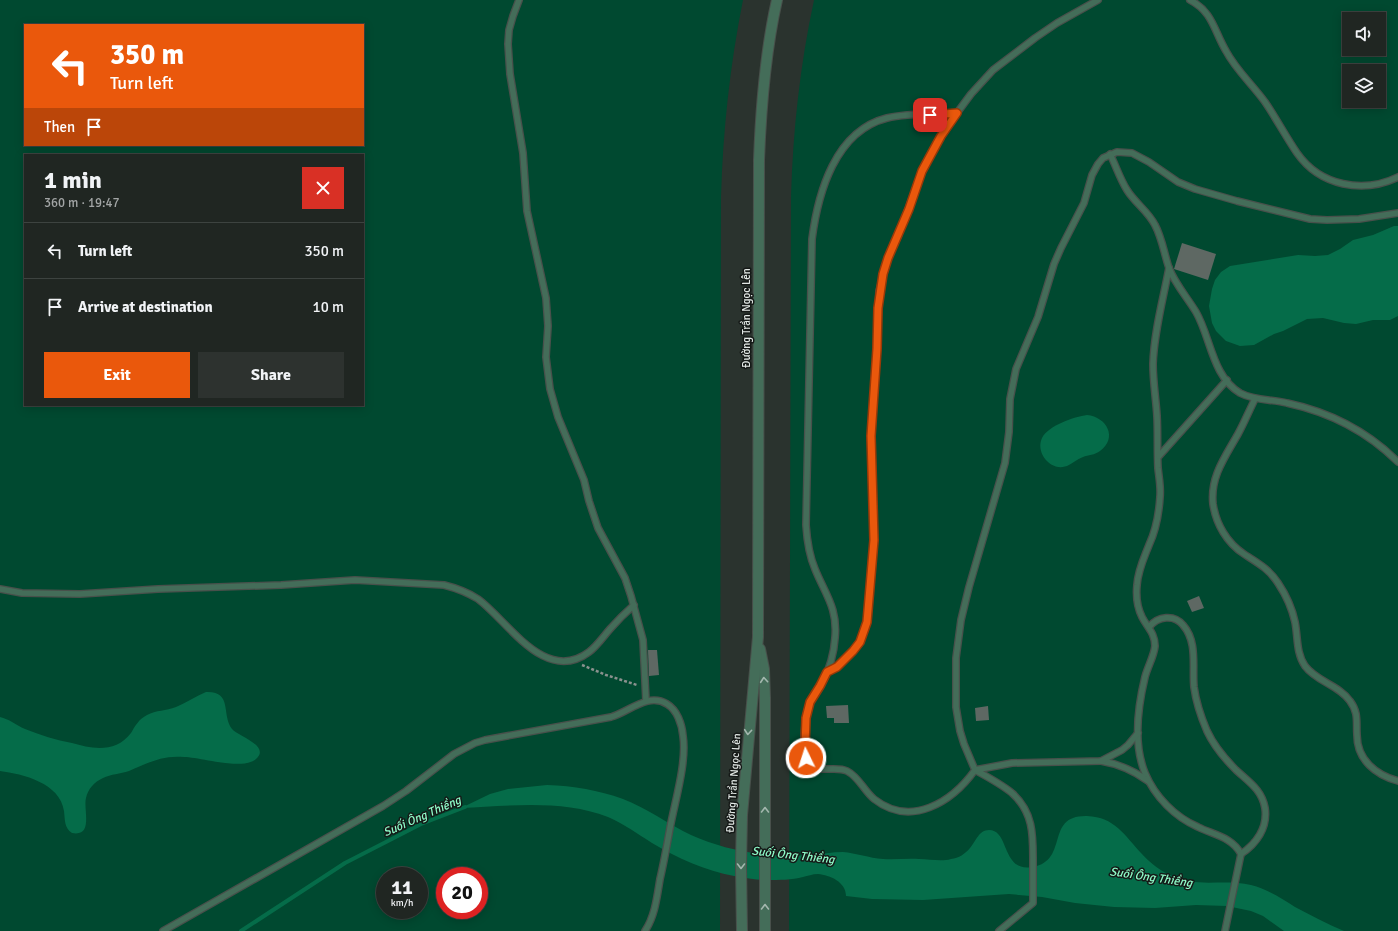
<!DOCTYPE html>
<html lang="en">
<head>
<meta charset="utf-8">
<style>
	body { margin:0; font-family:Signika,sans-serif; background:#2d322f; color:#f1f3f6; height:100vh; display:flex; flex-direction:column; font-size:15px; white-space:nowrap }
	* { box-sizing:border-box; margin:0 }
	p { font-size:13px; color:#a2a5a5 }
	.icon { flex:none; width:22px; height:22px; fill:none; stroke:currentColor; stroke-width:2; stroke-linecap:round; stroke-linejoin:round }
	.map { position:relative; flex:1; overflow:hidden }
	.panel { position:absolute; left:24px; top:154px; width:340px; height:252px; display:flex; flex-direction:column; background:#202622; border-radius:0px; box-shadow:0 2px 10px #0003,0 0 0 1px #3d4340 }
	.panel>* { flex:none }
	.banner { position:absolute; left:24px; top:24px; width:340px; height:122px; border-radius:0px; box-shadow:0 2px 10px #0003,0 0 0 1px #3d4340; background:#ea580c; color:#fff; overflow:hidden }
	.controls { position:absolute; left:1342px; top:12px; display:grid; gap:8px }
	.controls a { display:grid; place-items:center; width:44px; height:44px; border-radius:0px; background:#202622; box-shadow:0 2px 10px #0003,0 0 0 1px #3d4340; font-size:20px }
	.speed { position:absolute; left:376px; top:867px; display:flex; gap:8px; font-size:20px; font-weight:700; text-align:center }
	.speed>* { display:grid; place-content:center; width:52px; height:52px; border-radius:50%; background:#202622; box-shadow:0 2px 10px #0003,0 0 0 1px #3d4340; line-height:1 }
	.speed small { font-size:10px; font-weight:400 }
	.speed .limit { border:6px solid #d22; background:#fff; color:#111 }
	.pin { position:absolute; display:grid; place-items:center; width:34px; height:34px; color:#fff; margin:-17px; border-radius:8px; box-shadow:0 2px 6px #0006 }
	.me { position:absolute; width:44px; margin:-22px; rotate:356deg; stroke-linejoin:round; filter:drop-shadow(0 0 3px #0008) }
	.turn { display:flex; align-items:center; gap:14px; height:84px; padding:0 20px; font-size:18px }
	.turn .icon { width:52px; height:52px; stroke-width:2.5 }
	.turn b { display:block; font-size:28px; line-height:34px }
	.then { display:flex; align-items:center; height:38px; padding:0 20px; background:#0003; gap:8px; font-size:15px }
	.round { display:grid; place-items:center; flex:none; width:42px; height:42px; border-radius:0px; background:#2d322f }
	.overview { display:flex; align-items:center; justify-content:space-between; height:68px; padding:0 20px }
	h1 { font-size:24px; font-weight:700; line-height:30px }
	.primary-button { display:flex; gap:8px; margin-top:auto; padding:8px 20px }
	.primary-button a { flex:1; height:46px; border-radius:0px; background:#ea580c; color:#fff; font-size:16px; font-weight:700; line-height:46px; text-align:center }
	.primary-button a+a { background:#2d322f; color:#f1f3f6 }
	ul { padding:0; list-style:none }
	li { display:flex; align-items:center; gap:12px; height:56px; padding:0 20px; border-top:1px solid #3d4340 }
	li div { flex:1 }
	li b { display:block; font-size:15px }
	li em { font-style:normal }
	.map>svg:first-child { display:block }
	.green { fill:#004930; fill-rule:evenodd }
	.water { fill:#056c49 }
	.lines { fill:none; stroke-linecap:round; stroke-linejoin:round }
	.stream { stroke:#056c49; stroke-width:4 }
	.building { fill:#5e6863 }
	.service-casing { stroke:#48504b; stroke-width:8 }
	.tertiary-casing { stroke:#48504b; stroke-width:12 }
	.path { stroke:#8a918e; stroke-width:2.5; stroke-dasharray:3 2; stroke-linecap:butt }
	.service { stroke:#446d59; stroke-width:5.5 }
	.tertiary { stroke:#446d59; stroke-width:10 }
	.oneway { stroke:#a3b7ae }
	.route-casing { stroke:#983908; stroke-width:10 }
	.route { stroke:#ea580c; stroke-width:7 }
	.labels { text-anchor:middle; stroke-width:3; stroke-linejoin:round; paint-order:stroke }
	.street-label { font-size:11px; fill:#e3e9e6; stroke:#151917 }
	.water-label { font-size:12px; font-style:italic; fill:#8ffcc9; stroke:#151917 }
</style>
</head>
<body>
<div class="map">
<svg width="1398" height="931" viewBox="0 0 1398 931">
	<rect width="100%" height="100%" fill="#2a332e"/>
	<g class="green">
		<path d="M0,0h743c-13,65 -20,130 -22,197l-1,734h-720zM25,25h338v120h-338zM25,155h338v250h-338zM385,876h34v34h-34zM445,876h34v34h-34z"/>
		<path d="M814,0h584v931h-609l2,-735c2,-66 9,-131 23,-196zM1349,19h30v30h-30zM1349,71h30v30h-30z"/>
	</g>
	<g class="water">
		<polygon points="1394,226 1398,226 1398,316 1390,320 1373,320 1356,324 1344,323 1323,318 1307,319 1283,331 1274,334 1254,345 1240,346 1226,341 1216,331 1212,323 1209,306 1212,289 1215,280 1221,272 1230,266 1298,255 1315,256 1328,255 1340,249 1353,240 1373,235"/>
		<path d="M1087,415c20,2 31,23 13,36 -5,4 -12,4 -17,6 -6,2 -11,7 -16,9 -16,6 -32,-13 -25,-28 7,-13 32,-21 45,-23z"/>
		<path d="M206,692c27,-1 15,22 26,37 6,7 39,17 24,30 -13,12 -56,-2 -72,-2 -22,-2 -36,6 -55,14 -9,3 -18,3 -26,7 -9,4 -15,11 -17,20 -3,11 8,39 -14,35 -8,-5 -7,-14 -8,-22 -4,-28 -41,-37 -64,-40v-54c9,2 16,8 25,12 15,6 31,11 47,14 20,6 44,10 59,-10 4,-7 8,-14 16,-18 9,-5 19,-4 29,-8 10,-4 20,-11 30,-15z"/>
		<path d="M547,785c27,1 51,5 76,14 24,9 45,25 68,36 22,10 46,16 70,19 17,2 33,2 50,1 11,-1 21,-3 32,-3 13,1 26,6 40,7 12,1 24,-1 36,0 11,0 22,3 32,0 8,-1 14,-5 19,-11 6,-7 9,-18 19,-18 21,0 12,43 44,37 37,-7 11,-52 54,-51 28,1 38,20 54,37 8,9 18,17 29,22 30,14 52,3 81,10 16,4 30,13 44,22 16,8 32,17 49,24h-60l-21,-15 -12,-5 -24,-5 -31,-1 -41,3 -41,-1 -39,-4 -33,-6 -33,-3 -86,6 -51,-1 -26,-3c0,-14 -16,-21 -28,-22 -6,0 -10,2 -15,3 -11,3 -24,3 -36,3 -11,0 -22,-2 -33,-4 -28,-5 -57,-18 -82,-33 -14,-9 -28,-19 -44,-26 -46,-18 -99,-11 -147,-9l29,-14 18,-5z"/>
	</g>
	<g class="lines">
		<polyline class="stream" points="241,931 345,863 421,824 465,807"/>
	</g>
	<g class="building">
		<polygon points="1182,243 1216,254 1208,280 1174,269"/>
		<polygon points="1199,596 1204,608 1192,612 1187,601"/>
		<polygon points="648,650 657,650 659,675 649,676"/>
		<polygon points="848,705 849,723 834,723 834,718 827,718 826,706"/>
		<polygon points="988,706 989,720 976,721 975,708"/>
	</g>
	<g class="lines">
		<defs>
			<g id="service">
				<polyline points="519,0 513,16 509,30 508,44 510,74 523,153 527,211 546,298 548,326 546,357 550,389 558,417 584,480 589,501 598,528 625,578 631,596 643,640 646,701"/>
				<path d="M1190,0c23,12 24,31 36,51 10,19 26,33 39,51 11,16 21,35 32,51 23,33 66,41 101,24"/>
				<path d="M957,113c-21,1 -50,0 -70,5 -52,13 -69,75 -75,121l-6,286c1,15 3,30 9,44 10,25 23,39 20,69 -1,15 -6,32 -13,46 -4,6 -9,11 -12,18 -5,11 -7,39 -5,51 5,26 28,11 42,18 12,6 17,20 27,28 37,29 78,3 101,-29l-11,-26 -4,-13 -4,-24v-49l5,-38 8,-33 36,-124 4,-31 1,-33 6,-30 22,-52 16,-53 7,-16 23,-45 8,-28 6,-11 5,-6 14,-6 15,1 17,9 29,20 17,7 42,12 73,18 17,1 32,-1 39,-6"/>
				<path d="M1110,154c6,12 10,25 17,36 8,13 21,21 28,35 7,13 9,28 14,43 6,16 18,29 27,44 15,26 16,64 44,81 15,8 32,6 47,10 42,9 81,29 111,59"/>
				<path d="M1169,268c-6,32 -15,64 -16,96 0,18 3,35 4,52 1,17 0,35 1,52 1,10 3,19 2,29 -1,16 -4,33 -11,48 -5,13 -11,25 -12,40 -1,10 0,22 5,32 5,10 13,16 13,29 -1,10 -7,20 -10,31 -7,29 -12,67 0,96 10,24 30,44 53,54 16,8 34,10 43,27l-16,77"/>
				<path d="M1255,399c-6,12 -11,24 -17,35 -13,23 -28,43 -25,70 3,20 14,39 31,50 14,9 25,15 34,29 8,12 14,25 17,39 3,15 1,31 10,44 12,16 34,19 45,35 9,12 6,21 7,34 0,25 19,40 41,46"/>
				<polyline points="1159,456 1227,380"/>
				<path d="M0,589l22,4 58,1 78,-5 123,-4 74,-5 89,5c12,3 23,7 34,14 30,22 67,86 111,53 8,-6 14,-15 21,-23 7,-8 15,-16 24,-24"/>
				<path d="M1149,627c9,-11 25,-13 34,-2 15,17 9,42 11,62 2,15 7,30 13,44 7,15 18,28 29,39 13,12 26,20 29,38 3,20 -9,36 -24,46"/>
				<polyline points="827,672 837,667 853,651 860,642 867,622 874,540 871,436 877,349 879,291 888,258 899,234 922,171 931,153 951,121 971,94 993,70 1035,38 1057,23 1098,0"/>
				<path d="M1101,761c18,3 32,9 47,20"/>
				<path d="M975,770c13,7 26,14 37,23 22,20 21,43 21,69 0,14 0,27 0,41l-34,28"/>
				<polyline points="975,770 1012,763 1101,761 1122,750 1128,745 1138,733"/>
				<path d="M163,931l220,-125 23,-15 48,-37 21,-11 10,-3 126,-23c18,-5 37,-25 56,-13 10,6 15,20 16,32 4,26 -8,65 -13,92 -3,17 -6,34 -10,51 -3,18 -5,37 -15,52"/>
			</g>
			<g id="tertiary">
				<polyline points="760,649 764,669 765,698 765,931"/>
				<path d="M742,931l-1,-65 1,-51 16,-178 1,-477c2,-54 6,-107 18,-160"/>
			</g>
		</defs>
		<use href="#service" class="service-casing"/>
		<use href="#tertiary" class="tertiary-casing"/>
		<polyline class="path" points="582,665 606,675 637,685"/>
		<use href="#service" class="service"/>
		<use href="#tertiary" class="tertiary"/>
	</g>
	<defs><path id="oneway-chevron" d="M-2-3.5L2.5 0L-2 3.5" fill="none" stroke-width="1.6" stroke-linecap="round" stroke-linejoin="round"/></defs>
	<g class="oneway">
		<use href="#oneway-chevron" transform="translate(764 680) rotate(-95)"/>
		<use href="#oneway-chevron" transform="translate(748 732) rotate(95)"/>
		<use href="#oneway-chevron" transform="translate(765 810) rotate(-90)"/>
		<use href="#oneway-chevron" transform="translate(741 866) rotate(90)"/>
		<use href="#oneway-chevron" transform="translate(765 907) rotate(-90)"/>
	</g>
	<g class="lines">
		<defs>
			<polyline id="route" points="806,758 805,747 806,718 810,702 820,686 827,672 837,667 853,651 860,642 867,622 874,540 871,436 877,349 878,308 883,274 888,258 909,209 922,171 941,136 957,113 930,115"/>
		</defs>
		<use href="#route" class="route-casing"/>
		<use href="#route" class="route"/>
	</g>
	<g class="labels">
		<g class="street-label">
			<text transform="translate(746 318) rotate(-90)" y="4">Đường Trần Ngọc Lên</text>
			<text transform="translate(733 783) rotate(-86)" y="4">Đường Trần Ngọc Lên</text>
		</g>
		<g class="water-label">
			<text transform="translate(422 816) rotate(-24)" y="4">Suối Ông Thiềng</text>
			<text transform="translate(793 855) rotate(6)" y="4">Suối Ông Thiềng</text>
			<text transform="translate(1151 877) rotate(8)" y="4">Suối Ông Thiềng</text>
		</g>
	</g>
</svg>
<div class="controls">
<a><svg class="icon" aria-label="sound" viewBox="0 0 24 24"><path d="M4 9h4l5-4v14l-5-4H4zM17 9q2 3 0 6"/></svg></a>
<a><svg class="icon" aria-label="layers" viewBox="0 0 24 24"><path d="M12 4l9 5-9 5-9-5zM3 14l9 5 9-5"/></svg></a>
</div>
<div class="speed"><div>11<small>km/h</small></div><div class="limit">20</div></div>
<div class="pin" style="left:930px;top:115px;background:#d93025"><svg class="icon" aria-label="arrive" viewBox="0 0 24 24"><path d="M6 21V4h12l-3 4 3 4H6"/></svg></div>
<svg class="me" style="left:806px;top:758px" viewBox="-20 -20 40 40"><circle r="17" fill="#ea580c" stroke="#fff" stroke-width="3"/><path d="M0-11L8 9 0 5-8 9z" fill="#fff"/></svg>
<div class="banner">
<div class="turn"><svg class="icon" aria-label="left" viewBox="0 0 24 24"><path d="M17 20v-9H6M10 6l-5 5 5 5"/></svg><div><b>350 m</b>Turn left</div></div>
<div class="then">Then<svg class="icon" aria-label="arrive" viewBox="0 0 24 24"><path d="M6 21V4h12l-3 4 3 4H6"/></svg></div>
</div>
<section class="panel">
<div class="overview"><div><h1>1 min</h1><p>360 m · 19:47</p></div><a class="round" style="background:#d93025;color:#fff"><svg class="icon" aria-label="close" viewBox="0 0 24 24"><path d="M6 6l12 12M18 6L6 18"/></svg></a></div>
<ul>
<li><svg class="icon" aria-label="left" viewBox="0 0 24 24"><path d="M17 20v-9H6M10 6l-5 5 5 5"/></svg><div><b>Turn left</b></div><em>350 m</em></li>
<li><svg class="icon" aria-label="arrive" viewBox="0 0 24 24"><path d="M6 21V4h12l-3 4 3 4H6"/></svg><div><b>Arrive at destination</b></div><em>10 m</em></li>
</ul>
<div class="primary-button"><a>Exit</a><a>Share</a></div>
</section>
</div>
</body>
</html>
